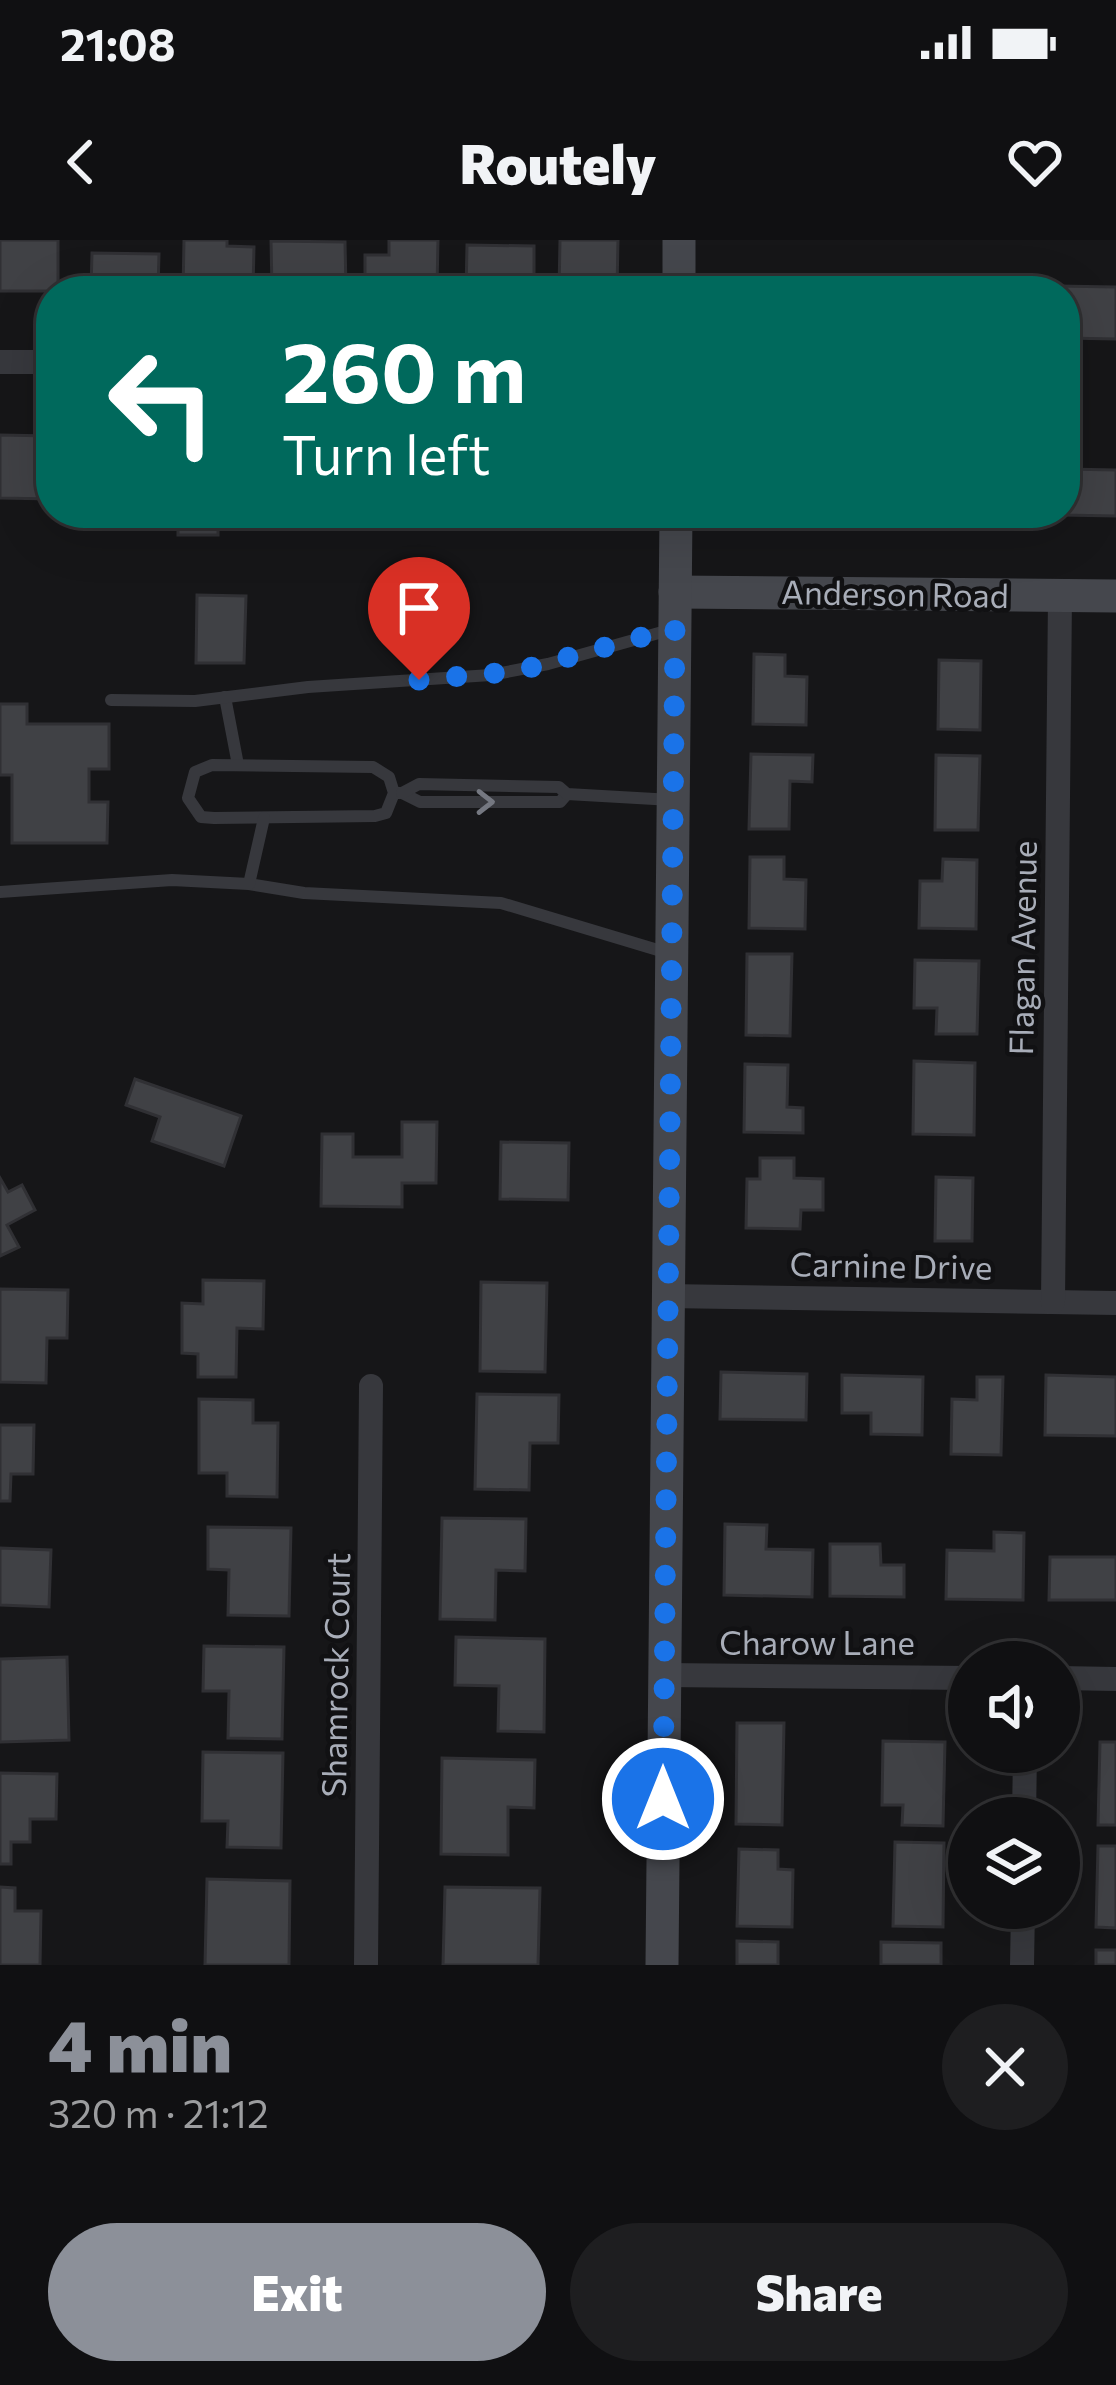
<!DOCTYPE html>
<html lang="en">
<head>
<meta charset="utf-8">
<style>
	body { margin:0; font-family:Commissioner,sans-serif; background:#1e1e20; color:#f1f3f6; height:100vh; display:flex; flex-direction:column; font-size:45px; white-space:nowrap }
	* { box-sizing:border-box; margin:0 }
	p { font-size:39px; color:#9c9d9f }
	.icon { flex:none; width:66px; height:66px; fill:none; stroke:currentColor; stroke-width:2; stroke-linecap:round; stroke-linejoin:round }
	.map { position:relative; height:1725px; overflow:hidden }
	.details { display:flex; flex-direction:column; background:#101012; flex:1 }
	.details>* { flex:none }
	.guide { position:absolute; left:36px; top:36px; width:1044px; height:252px; border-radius:48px; box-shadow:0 12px 48px #0002,0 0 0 3px #303032; background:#00695c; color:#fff; overflow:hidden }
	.buttons { position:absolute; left:948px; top:1401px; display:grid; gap:24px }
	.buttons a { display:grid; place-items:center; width:132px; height:132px; border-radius:50%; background:#101012; box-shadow:0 12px 48px #0002,0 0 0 3px #303032; font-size:60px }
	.pin { position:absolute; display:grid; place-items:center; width:102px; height:102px; color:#fff; margin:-123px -51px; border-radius:50% 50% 50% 0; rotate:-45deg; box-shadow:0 0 12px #0007 }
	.pin .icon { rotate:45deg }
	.me { position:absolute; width:132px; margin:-66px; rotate:0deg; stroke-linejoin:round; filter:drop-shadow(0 0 9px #0008) }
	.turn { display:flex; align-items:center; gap:42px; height:252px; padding:0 48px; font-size:54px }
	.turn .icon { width:156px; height:156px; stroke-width:2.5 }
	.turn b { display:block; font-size:84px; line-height:102px }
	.round { display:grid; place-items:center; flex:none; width:126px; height:126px; border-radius:63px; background:#1e1e20 }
	.headline { display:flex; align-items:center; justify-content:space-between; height:204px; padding:0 48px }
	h1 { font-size:72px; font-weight:800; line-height:90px; color:#8c9099 }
	.button { display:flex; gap:24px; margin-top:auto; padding:24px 48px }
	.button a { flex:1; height:138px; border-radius:72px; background:#8c9099; color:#fff; font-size:48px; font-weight:800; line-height:138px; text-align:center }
	.button a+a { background:#1e1e20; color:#f1f3f6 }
	.status { display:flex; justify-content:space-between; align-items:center; height:84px; padding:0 60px; background:#101012; direction:ltr }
	.status svg { height:33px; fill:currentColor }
	header { display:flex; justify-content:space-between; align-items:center; height:156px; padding:0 48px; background:#101012; font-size:54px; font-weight:800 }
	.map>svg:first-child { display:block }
	.building { fill:#404145; stroke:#303034; stroke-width:3 }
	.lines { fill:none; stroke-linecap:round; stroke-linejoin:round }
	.lane { stroke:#37383d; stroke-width:12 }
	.street { stroke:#37383d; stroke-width:24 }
	.secondary { stroke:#45474d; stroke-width:33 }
	.oneway { stroke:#757881 }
	.route { stroke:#1a73e8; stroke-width:21; stroke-dasharray:0 37.8 }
	.labels { text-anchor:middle; stroke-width:9; stroke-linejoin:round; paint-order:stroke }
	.street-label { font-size:33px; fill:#a8adb8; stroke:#111113 }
</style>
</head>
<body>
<div class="status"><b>21:08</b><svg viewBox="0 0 49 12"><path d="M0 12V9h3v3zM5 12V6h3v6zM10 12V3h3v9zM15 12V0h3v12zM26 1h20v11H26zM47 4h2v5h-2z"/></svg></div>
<header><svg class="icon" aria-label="back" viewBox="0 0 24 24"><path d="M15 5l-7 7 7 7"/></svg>Routely<svg class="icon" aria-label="heart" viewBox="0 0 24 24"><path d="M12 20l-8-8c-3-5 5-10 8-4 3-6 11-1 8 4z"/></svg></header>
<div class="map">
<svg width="1116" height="1725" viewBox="0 0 1116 1725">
	<rect width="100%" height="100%" fill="#161618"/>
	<g class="building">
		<rect x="0" y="0" width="58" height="51"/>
		<polygon points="184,0 227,0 227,6 254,7 253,51 183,51"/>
		<polygon points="389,0 438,0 437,49 365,48 365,15 389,15"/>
		<polygon points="560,0 618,0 617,51 559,51"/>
		<polygon points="271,1 345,2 346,48 272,50"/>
		<polygon points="467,5 534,6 534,51 466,51"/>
		<polygon points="92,13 159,14 158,50 91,48"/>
		<polygon points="947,44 1015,46 1015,51 947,51"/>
		<polygon points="840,45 920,47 920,51 840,51"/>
		<polygon points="738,46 815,47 815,51 738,51"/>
		<polygon points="1057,46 1116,47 1116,99 1065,98 1065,51 1057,51"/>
		<polygon points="0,195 51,196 51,259 0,258"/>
		<polygon points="1065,229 1116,230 1116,276 1061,275 1065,273"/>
		<rect x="178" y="273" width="40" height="22"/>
		<polygon points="499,273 533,273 533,280 499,279"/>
		<polygon points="565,273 617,273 617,278 565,277"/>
		<polygon points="834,273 917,273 917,278 834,277"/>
		<polygon points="938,273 1006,273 1006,279 938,278"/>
		<polygon points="197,355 246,356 244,423 196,423"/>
		<polygon points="754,414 785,415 785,436 807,437 806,485 753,484"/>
		<polygon points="939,420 981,421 980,490 938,489"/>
		<polygon points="0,464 27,464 27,484 109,484 109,529 89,529 89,562 108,562 107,603 12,603 12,535 0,535"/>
		<polygon points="751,514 813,515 812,542 790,541 789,589 749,589"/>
		<polygon points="936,515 980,516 978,590 935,590"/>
		<polygon points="750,617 784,617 784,639 806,640 805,689 749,688"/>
		<polygon points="943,619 977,620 976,689 919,688 920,641 942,641"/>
		<polygon points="747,714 792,714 790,796 746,795"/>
		<polygon points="915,720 979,721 977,794 936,794 937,768 914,768"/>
		<polygon points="914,821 975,823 974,895 913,894"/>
		<polygon points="745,824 788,825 787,867 803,868 803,893 744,892"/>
		<polygon points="135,839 241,876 224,926 152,901 160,877 126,865"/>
		<polygon points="402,882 437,882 436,943 402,943 402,967 321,966 322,894 353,894 353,917 402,917"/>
		<polygon points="501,902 569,903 568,960 500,959"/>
		<polygon points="760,918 794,918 794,938 823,939 823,970 801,970 800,989 746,988 747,939 760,939"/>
		<polygon points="936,937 973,938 972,1001 935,1001"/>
		<polygon points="0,938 8,952 22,945 35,970 7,985 19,1007 0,1016"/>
		<polygon points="203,1040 264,1041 263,1089 237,1088 236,1137 198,1137 198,1114 182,1113 182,1063 203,1064"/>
		<polygon points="481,1042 547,1043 545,1132 480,1131"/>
		<polygon points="0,1049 68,1050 67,1098 47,1098 46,1143 0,1142"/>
		<polygon points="721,1132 807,1134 806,1180 720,1179"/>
		<polygon points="842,1135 923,1137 922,1195 871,1194 871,1173 842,1173"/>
		<polygon points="1046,1135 1116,1137 1116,1196 1045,1195"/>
		<polygon points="977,1137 1003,1137 1001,1215 951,1214 952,1159 977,1160"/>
		<polygon points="477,1154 559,1155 558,1203 530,1203 529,1250 475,1249"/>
		<polygon points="199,1159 253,1160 253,1183 278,1183 277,1257 227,1256 227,1233 199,1233"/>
		<polygon points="0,1185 34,1185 33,1234 11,1234 10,1261 0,1261"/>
		<polygon points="442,1278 526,1279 525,1331 496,1330 495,1380 440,1379"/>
		<polygon points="725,1284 767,1285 766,1309 813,1310 812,1357 724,1355"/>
		<polygon points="208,1287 291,1288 289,1376 228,1375 229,1330 208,1329"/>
		<polygon points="994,1292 1024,1293 1023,1360 946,1359 947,1310 994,1311"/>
		<polygon points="830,1304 880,1304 881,1325 904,1325 904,1357 830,1356"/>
		<polygon points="0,1308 51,1310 49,1367 0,1365"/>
		<polygon points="1050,1317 1116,1317 1116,1360 1049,1360"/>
		<polygon points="456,1397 545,1399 544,1492 498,1491 499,1446 455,1445"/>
		<polygon points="204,1406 284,1407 282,1499 228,1498 229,1451 203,1451"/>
		<polygon points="67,1417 69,1500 0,1502 0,1419"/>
		<polygon points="737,1483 784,1483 782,1585 736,1584"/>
		<polygon points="883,1501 945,1502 943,1586 902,1585 903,1565 882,1565"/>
		<polygon points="1100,1502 1116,1502 1116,1585 1098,1585"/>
		<polygon points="203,1512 283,1513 281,1608 227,1607 228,1581 202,1581"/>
		<polygon points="442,1518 535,1520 534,1568 508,1567 508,1615 441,1614"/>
		<polygon points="0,1533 57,1534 56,1579 30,1579 30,1602 11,1602 11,1624 0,1624"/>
		<polygon points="895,1602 944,1603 943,1687 893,1686"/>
		<polygon points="1098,1606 1116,1606 1116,1688 1096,1687"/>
		<polygon points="739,1609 778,1610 778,1629 793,1630 792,1687 737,1686"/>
		<polygon points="207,1639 290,1641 289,1725 205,1725"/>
		<polygon points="0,1647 15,1648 15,1671 41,1671 40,1725 0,1725"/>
		<polygon points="445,1647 540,1648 538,1725 443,1725"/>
		<polygon points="737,1701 778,1702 778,1725 737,1725"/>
		<polygon points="881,1702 941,1703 941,1725 881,1725"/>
		<rect x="1096" y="1710" width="20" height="15"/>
	</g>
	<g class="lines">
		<g class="lane">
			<polyline points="225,457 238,525"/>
			<polyline points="111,460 195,461 308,447 491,435 548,424 673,389"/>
			<polyline points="394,553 386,573 375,576 214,578 201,577 188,558 195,532 212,525 373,527 389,537 394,553 402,553 420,562 560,562 567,554"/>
			<polyline points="402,553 419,544 559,547 567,554 672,560"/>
			<polyline points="249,644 304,653 501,663 671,714"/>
			<polyline points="0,652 172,640 249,644 264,578"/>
		</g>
		<g class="street">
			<polyline points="0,122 51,122"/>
			<polyline points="666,1056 1116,1063"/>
			<polyline points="1053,1062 1060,356"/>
			<polyline points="664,1435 969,1438"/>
			<polyline points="1059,1438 1116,1439"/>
			<polyline points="1024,1578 1025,1512"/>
			<polyline points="366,1725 371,1146"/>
			<polyline points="1022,1725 1023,1668"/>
		</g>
		<g class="secondary">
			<polyline points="679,51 679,0"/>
			<polyline points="675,352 1116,356"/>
			<polyline points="662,1725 676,273"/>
		</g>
	</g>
	<defs><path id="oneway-chevron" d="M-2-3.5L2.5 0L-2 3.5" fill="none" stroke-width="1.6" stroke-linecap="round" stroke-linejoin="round" transform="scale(3)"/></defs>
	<use class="oneway" href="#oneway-chevron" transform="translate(485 562)"/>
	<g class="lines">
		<polyline class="route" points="419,440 518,431 675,388 663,1559"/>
	</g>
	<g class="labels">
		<g class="street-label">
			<text transform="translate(895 354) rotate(1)" y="12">Anderson Road</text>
			<text transform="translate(1023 708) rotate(-89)" y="12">Flagan Avenue</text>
			<text transform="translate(891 1026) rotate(1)" y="12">Carnine Drive</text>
			<text x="817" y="1415">Charow Lane</text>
			<text transform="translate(336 1435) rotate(-89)" y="12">Shamrock Court</text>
		</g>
	</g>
</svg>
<div class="buttons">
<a><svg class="icon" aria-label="sound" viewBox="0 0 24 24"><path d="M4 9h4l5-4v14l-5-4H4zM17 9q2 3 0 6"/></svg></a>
<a><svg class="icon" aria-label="layers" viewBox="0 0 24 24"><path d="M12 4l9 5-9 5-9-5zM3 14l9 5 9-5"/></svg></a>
</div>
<div class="pin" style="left:419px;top:440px;background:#d93025"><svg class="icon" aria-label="arrive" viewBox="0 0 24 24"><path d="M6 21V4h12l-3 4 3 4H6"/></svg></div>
<svg class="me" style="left:663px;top:1559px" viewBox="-20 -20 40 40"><circle r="17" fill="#1a73e8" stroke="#fff" stroke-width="3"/><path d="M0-11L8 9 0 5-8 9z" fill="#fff"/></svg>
<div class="guide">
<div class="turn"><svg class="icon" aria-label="left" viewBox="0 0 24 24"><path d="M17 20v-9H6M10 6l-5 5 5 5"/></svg><div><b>260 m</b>Turn left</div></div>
</div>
</div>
<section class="details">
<div class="headline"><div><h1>4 min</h1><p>320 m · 21:12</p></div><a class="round"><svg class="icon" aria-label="close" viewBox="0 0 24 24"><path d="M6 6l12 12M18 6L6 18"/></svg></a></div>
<div class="button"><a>Exit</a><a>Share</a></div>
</section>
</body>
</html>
